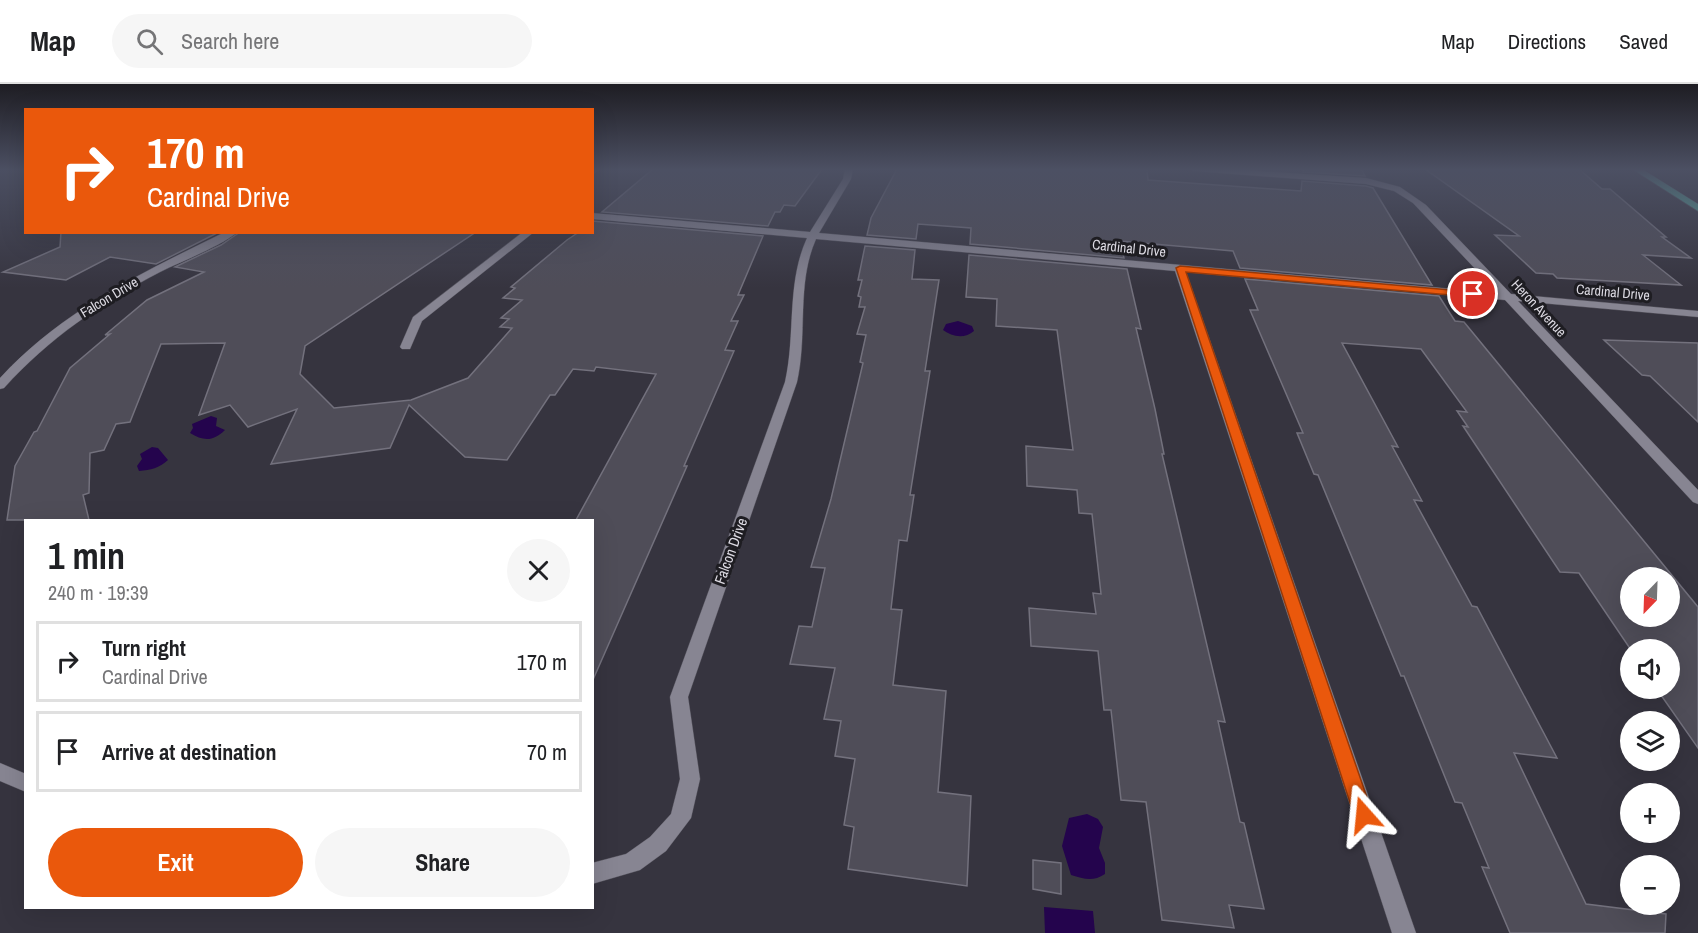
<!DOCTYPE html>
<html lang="en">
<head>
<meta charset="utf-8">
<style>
	body { margin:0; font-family:"Archivo Narrow",sans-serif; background:#f6f6f6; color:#202124; height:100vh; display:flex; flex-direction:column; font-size:22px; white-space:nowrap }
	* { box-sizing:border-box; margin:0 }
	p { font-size:20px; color:#757577 }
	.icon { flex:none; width:33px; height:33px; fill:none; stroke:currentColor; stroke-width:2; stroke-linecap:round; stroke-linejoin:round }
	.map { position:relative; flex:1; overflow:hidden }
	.panel { position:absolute; left:24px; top:435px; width:570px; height:390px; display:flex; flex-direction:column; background:#fff; border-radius:0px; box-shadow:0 6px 24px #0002 }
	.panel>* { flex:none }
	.guide { position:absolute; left:24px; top:24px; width:570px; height:126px; border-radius:0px; box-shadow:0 6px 24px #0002; background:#ea580c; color:#fff; overflow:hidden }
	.needle { width:39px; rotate:203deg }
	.controls { position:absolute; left:1620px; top:483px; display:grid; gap:12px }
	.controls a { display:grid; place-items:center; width:60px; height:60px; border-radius:50%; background:#fff; box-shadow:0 6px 24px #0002; font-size:30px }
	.pin { position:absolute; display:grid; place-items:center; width:51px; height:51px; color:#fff; margin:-26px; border:3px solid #fff; border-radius:50%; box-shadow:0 2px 6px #0007 }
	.me { position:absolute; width:66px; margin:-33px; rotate:342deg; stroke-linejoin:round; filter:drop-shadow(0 0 4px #0008) }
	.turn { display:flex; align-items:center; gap:21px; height:126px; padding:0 24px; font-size:27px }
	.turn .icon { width:78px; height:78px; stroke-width:2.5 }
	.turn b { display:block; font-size:42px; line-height:51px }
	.round { display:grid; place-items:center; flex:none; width:63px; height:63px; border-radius:32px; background:#f6f6f6 }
	.summary { display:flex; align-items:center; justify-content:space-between; height:102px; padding:0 24px }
	h1 { font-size:36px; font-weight:800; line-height:45px }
	.primary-button { display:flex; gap:12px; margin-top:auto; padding:12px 24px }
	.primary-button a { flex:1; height:69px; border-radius:36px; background:#ea580c; color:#fff; font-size:24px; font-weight:800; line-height:69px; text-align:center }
	.primary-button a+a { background:#f6f6f6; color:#202124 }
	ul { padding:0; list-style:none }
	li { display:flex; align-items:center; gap:18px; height:81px; margin:0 12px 9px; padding:0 12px; border:3px solid #e0e0e0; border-radius:0px }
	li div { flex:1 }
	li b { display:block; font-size:22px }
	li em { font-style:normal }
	header { display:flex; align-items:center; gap:36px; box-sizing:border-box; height:84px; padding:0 30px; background:#fff; border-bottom:2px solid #e0e0e0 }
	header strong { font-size:28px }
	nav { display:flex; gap:33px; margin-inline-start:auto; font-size:21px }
	.search { width:420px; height:54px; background:#f6f6f6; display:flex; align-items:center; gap:15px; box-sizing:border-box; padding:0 21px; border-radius:33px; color:#757577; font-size:22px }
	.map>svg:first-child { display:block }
	.water { fill:#24044d }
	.building { fill:#4f4d58; stroke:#73717d; stroke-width:1.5; fill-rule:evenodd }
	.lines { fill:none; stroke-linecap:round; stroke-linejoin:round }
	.minor-casing { stroke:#53515b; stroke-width:1 }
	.major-casing { stroke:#53515b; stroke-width:1 }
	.minor { fill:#878592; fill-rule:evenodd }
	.major { fill:#53afa0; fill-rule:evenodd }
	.route { fill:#ea580c; stroke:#983908; stroke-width:1.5 }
	.labels { text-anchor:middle; stroke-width:6; stroke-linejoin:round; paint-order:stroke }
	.far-street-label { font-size:14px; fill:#dcdae2; stroke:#1e1d22 }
	.street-label { font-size:15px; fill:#dcdae2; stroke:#1e1d22 }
</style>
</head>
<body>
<header>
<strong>Map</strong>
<div class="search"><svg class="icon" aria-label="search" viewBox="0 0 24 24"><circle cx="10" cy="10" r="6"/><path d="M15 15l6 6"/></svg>Search here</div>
<nav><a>Map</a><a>Directions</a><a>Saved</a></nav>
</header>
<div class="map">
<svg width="1698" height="849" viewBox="0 0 1698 849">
	<rect width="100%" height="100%" fill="#36343f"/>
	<g class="water">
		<path d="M958,237l14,5 2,5c-9,8 -22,6 -31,-1l3,-6z"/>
		<path d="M211,332l6,2 -1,8 9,4c-12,12 -22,11 -35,3l3,-5 -1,-4z"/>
		<path d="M152,363l6,1 10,12c-9,8 -17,10 -29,11l-2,-5 5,-7 -2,-5z"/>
		<path d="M1087,730l11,5 5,8 -4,21 6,15v11c-12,8 -21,5 -34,1l-9,-29 7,-28z"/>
		<polygon points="1044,823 1093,827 1095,849 1045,849"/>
	</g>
	<g class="building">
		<polygon points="653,85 822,85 795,122 784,121 780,128 775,128 768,142 602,128"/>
		<polygon points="897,85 1147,85 1148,96 1301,107 1302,97 1366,102 1373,104 1432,201 1240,184 1233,167 1120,157 1124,174 970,160 971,144 918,140 916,155 867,151 871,134"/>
		<polygon points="1303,85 1361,85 1365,92 1303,88"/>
		<polygon points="1425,85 1579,85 1602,105 1610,105 1666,153 1662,153 1691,174 1643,171 1681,201 1557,194 1553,190 1536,189 1495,151 1519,152"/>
		<polygon points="592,137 763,152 738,211 744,211 731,237 738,237 725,266 734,267 684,382 687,382 592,598 592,436 576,436 656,290 596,283 594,287 573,285 555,311 550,311 507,376 465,373 409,321 390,364 271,380 297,325 248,343 230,321 199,331 225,259 161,260 130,338 116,340 104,366 90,369 89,409 83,411 89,436 7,436 15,382 34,348 37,347 70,284 110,250 105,251 147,216 204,188 175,183 221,161 240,148 476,148 305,262 300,290 334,324 411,316 468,294 512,244 500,243 509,235 501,234 522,216 503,214 515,204 511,203 567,156 579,148 592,148"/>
		<polygon points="61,148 219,148 156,180 110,173 66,196 3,188 60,163"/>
		<polygon points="865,162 915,166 912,195 939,196 925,287 930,287 910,411 914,411 907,457 899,456 891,525 902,526 893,601 946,607 938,708 971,712 967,802 848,785 854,743 844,741 855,675 835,672 841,637 824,635 835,584 790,580 799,542 812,543 825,484 811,483 831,415 863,279 860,278 866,251 857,250 865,223 859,223 861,213 858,212 862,196 858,196"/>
		<polygon points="969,171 1127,185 1141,245 1136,244 1155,325 1164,370 1162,370 1225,638 1218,637 1240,738 1244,739 1264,825 1229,821 1234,844 1162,836 1146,718 1121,716 1111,626 1104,626 1098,567 1031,562 1029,524 1096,530 1093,509 1101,510 1092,430 1079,429 1077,406 1027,402 1026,362 1073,366 1057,246 996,242 997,215 966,213"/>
		<path d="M1245,195l194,17 16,25 9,1 234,285v141l-42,-60h14v-38h-39l-52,-77 -19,-1 -97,-146 5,1 -11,-16 10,1 -46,-63 -79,-6 56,104 -6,-1 30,55 -8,-1 58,106 5,1 80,151 -43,-5 72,151 80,10 -1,19h-155l-28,-66 7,1 -27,-65 -7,-1 -51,-126h-3l-83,-201 -4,-1 -17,-41h6l-53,-123h8zM1630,494h40v38h-40z"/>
		<polygon points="1604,256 1698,259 1698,338 1650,292 1642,291"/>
		<polygon points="1033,776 1061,779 1061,810 1033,805"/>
	</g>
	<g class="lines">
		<defs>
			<g id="minor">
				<polygon points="592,85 601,85 592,91"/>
				<path d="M845,85h8l-2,10 -32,54 679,60 -85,-90 -19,-12 -28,-7 -173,-13 -4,-2h38l139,9 34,9 26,18 85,89 187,17v6l-180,-16 180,189v14l-5,-2 -188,-202 -319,-28 230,661h-24l-217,-662 -359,-32c-20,45 -8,95 -19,143l-109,315 12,82 -9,39 -25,33 -26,19 -48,14v-21l34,-9 24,-17 21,-23 9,-35 -10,-82 115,-315c11,-48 1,-98 22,-144l-215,-19v-6l218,19 33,-53z"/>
				<path d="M225,148h13c-21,16 -54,28 -78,40 -59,31 -111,66 -156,116l-4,1v-11c63,-68 143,-106 225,-146z"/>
				<polygon points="523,148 534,148 422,237 410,265 402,265 400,263 413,233"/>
				<polygon points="0,679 26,690 26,708 0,697"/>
			</g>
			<polygon id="major" points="1632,85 1642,85 1698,120 1698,127"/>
		</defs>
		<use href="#minor" class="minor-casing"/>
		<use href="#major" class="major-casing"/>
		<use href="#minor" class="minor"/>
		<use href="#major" class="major"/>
	</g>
	<linearGradient id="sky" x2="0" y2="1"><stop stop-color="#1e1d23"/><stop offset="0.42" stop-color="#4c5063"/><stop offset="1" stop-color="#4c5063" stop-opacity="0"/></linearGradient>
	<rect width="1698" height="204" fill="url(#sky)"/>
	<polygon class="route" points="1180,182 1473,208 1478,210 1473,213 1186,188 1373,731 1371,737 1364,740 1357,737 1354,731 1176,184"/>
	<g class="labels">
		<g class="far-street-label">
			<text transform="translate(1129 164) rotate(6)" y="5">Cardinal Drive</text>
			<text transform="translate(1613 208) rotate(5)" y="5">Cardinal Drive</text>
			<text transform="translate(109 213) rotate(-31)" y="5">Falcon Drive</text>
			<text transform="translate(1539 224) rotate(47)" y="5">Heron Avenue</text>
		</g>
		<g class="street-label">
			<text transform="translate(731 467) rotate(-70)" y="5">Falcon Drive</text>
		</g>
	</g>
</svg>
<div class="controls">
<a><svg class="needle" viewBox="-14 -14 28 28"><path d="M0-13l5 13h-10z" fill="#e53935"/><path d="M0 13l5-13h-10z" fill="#757577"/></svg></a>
<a><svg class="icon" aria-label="sound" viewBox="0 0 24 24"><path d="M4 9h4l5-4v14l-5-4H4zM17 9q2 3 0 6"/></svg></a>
<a><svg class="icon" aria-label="layers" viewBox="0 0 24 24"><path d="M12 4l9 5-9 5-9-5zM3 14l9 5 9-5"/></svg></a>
<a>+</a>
<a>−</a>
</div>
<div class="pin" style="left:1473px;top:210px;background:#d93025"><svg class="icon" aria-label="arrive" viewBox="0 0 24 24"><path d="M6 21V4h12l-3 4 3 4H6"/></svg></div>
<svg class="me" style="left:1364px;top:731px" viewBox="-20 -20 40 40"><path d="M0-17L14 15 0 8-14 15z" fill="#ea580c" stroke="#fff" stroke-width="4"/></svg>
<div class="guide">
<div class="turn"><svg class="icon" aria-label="right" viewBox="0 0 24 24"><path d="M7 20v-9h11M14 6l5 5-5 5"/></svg><div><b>170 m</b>Cardinal Drive</div></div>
</div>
<section class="panel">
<div class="summary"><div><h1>1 min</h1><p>240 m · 19:39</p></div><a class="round"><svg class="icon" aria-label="close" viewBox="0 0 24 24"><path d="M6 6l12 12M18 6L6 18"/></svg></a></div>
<ul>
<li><svg class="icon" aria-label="right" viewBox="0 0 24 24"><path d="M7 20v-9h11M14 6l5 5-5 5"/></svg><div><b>Turn right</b><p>Cardinal Drive</p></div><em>170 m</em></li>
<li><svg class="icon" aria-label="arrive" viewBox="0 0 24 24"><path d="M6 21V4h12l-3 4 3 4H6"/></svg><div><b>Arrive at destination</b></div><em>70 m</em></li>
</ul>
<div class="primary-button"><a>Exit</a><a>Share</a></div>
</section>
</div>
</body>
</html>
